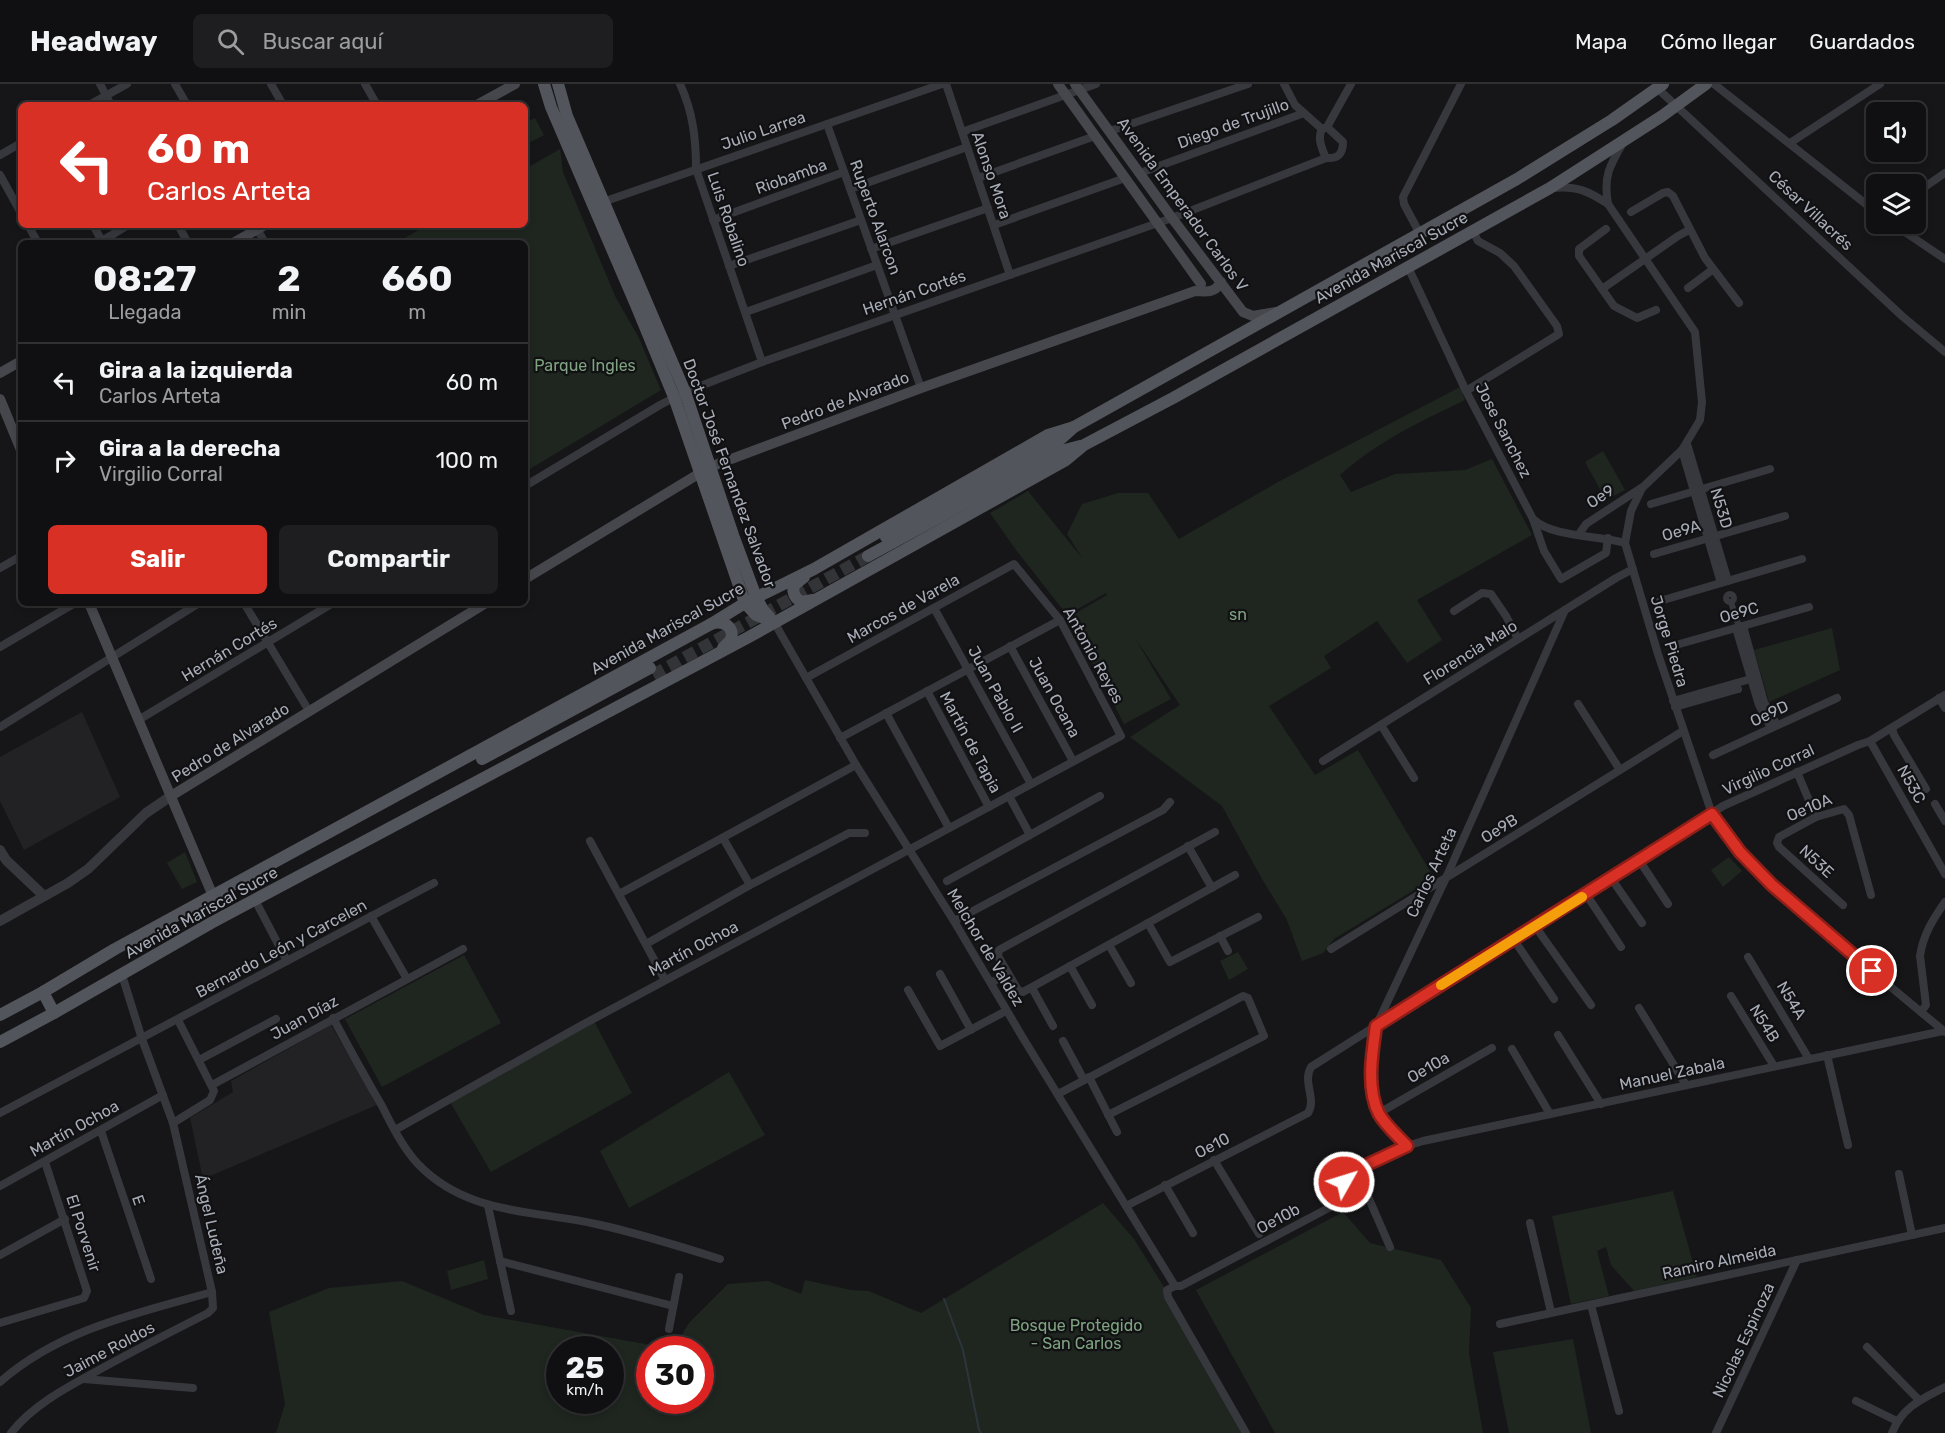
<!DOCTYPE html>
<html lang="es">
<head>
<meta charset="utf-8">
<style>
	body { margin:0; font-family:Rubik,sans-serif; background:#1e1e20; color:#f1f3f6; height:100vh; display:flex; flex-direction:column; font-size:22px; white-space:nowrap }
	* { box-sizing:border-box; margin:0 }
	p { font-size:20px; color:#9c9d9f }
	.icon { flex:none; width:33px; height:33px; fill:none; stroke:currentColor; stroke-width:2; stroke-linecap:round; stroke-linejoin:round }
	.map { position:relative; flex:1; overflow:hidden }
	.details { position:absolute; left:18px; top:156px; width:510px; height:366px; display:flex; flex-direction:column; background:#101012; border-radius:9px; box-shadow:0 3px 9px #0003,0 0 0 2px #303032 }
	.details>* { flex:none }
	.hud { position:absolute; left:18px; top:18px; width:510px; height:126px; border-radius:9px; box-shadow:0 3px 9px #0003,0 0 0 2px #303032; background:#d93025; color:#fff; overflow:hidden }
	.tools { position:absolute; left:1866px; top:18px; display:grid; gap:12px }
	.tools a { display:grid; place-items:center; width:60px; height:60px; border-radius:9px; background:#101012; box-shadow:0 3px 9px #0003,0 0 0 2px #303032; font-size:30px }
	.speed { position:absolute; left:546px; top:1252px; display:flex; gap:12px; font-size:30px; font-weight:700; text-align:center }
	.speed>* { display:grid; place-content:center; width:78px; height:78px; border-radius:50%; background:#101012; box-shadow:0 3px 9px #0003,0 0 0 2px #303032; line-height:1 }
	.speed small { font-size:15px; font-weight:400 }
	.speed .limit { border:9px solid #d22; background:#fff; color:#111 }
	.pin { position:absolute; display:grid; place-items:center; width:51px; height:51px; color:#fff; margin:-26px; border:3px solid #fff; border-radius:50%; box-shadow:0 2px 6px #0007 }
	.me { position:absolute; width:66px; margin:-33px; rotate:51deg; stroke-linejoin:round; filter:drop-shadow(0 0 4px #0008) }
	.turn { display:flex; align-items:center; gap:21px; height:126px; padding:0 30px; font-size:27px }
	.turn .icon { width:78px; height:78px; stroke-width:2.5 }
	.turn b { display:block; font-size:42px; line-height:51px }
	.eta { display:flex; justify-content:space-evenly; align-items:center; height:102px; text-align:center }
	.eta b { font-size:36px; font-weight:700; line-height:42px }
	.primary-button { display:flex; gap:12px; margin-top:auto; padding:12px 30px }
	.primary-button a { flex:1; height:69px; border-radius:9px; background:#d93025; color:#fff; font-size:24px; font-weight:700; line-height:69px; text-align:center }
	.primary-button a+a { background:#1e1e20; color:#f1f3f6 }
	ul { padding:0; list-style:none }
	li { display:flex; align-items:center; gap:18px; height:78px; padding:0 30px; border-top:2px solid #303032 }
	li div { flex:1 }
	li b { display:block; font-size:22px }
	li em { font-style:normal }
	header { display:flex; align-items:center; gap:36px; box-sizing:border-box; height:84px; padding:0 30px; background:#101012; border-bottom:2px solid #303032 }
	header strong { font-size:28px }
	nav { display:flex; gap:33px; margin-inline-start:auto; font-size:21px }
	.search { width:420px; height:54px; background:#1e1e20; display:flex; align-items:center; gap:15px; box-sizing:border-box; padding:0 21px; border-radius:9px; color:#9c9d9f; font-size:22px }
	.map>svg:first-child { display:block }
	.built { fill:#222225 }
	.green { fill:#1e261f; fill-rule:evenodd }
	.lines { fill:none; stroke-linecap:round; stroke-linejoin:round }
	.stream { stroke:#2c353c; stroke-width:2 }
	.primary-tunnel { stroke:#333438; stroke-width:12; stroke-dasharray:12 6; stroke-linecap:butt }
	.pedestrian { stroke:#37383d; stroke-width:6 }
	.minor { stroke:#37383d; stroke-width:8 }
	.tertiary { stroke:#37383d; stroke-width:10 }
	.secondary { stroke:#45474d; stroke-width:10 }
	.primary { stroke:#53555c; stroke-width:12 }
	.route-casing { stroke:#8d1f18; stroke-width:15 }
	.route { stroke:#d93025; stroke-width:10 }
	.slow { stroke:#f59e0b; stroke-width:10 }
	.labels { text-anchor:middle; stroke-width:4.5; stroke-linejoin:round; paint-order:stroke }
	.street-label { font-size:16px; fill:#a8adb8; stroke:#111113 }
	.park-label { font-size:16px; fill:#7fa381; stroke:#111113 }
</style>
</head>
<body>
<header>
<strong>Headway</strong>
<div class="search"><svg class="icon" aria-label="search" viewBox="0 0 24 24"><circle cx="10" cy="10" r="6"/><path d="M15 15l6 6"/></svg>Buscar aquí</div>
<nav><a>Mapa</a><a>Cómo llegar</a><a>Guardados</a></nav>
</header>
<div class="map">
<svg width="1945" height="1349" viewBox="0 0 1945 1349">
	<rect width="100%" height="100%" fill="#161618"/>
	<g class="built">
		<polygon points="82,628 120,713 24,766 0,717 0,673"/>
		<polygon points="331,941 377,1021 203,1095 190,1034 233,1008 231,997"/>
	</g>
	<g class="green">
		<polygon points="535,34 544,51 525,61 525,39"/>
		<polygon points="560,65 563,88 616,214 638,252 661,306 525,388 525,159 396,159 427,141 525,141 525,85"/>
		<path d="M1460,303l5,13c-44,21 -88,42 -125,75l11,17 44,-18 70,-4 27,-11 40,76 -115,65 25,40 -35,23 -30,-42 -53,35 7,12 -62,38 46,69 43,-25 76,128 -100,61 -11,14 -21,8 -15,-41 -25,-41 -40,-73 -92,-69 50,-32 -45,-67 36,61 -47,25 -55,-107 38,-22 -1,-2 -39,22 -51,-65 -26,-37 38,-22 54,67 -15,-24 15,-30 36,-11h30l31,46 99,-57z"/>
		<polygon points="1603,367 1625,406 1606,416 1585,378"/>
		<polygon points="1832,544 1840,586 1769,618 1754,566"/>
		<polygon points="185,768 197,798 182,805 167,779"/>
		<polygon points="1729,773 1742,787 1723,803 1711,786"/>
		<polygon points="1238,868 1248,885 1229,896 1220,877"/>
		<polygon points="464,871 501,939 382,1003 345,935"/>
		<polygon points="594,937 632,1009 491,1088 450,1018"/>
		<polygon points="729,988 765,1051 629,1124 600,1067"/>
		<polygon points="1673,1107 1697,1193 1634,1207 1611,1181 1606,1163 1597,1167 1609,1212 1571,1220 1552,1132"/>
		<path d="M1103,1119l31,36 47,75 62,119h-967l9,-29 -16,-92 60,-24 73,-7 82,34 189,34 16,-26 39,-39 40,-3 33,13 4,-14 46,10 18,1 52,22zM560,1266h50v51h-50zM650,1266h50v51h-50z"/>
		<polygon points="1343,1128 1370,1159 1441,1176 1471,1224 1469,1269 1483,1349 1275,1349 1196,1206"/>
		<polygon points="484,1176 488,1195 451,1206 447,1187"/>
		<polygon points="1573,1255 1591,1349 1509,1349 1493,1268"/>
	</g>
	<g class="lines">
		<polyline class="stream" points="944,1215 963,1266 979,1346 981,1349"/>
		<polyline class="primary-tunnel" points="653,591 868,472"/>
		<g class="pedestrian">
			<circle cx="1730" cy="514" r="4"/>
			<polyline points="1731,518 1739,543"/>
		</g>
		<g class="minor">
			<polyline points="100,0 111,21"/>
			<polyline points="175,0 187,21"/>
			<polyline points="271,0 283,21"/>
			<polyline points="365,0 377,21"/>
			<path d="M680,0c13,28 16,55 16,85l66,193"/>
			<polyline points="946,0 1010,191"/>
			<polyline points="1284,0 1295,21 1322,45"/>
			<polyline points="1714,0 1876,128"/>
			<polyline points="1657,4 1902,232 1945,268"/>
			<polyline points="89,21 127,0"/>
			<polyline points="827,40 921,304"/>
			<polyline points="1110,47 1248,0"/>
			<polyline points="962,48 1096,0"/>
			<path d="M1624,57c-14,24 -21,35 -16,63l87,128 7,70 -2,18 -18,30 -40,38 -11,23 -6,32 33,111 54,160 27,38 33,33 67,59 106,88"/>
			<polyline points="1790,59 1880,0"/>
			<polyline points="0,71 21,59"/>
			<path d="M1326,74c-4,-9 -9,-20 -4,-29l5,-2 24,-43"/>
			<polyline points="1140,89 1304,29"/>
			<polyline points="0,91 21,129"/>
			<polyline points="978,94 1095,52"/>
			<path d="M1553,104c25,-2 35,3 55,16"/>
			<polyline points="850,105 967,63"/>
			<polyline points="1916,109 1945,89"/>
			<polyline points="600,119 942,0"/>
			<polyline points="1631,128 1663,109 1668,108 1673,112 1705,174 1739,219"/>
			<polyline points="713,136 844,88"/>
			<polyline points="1893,140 1945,175"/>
			<polyline points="28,141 38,159"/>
			<polyline points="93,141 103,159"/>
			<polyline points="178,141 188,159"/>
			<polyline points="255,141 265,159"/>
			<polyline points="994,141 1125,94"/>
			<polyline points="1606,145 1579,165 1579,172 1614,222 1637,234 1656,226"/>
			<polyline points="1420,150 1404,120 1403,113 1461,0"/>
			<polyline points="102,157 128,141"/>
			<polyline points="871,165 988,124"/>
			<polyline points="729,182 861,136"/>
			<path d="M1408,183l58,124 67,128c20,19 65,16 92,24"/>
			<polyline points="1688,204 1712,186"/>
			<polyline points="1602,205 1678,152 1689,146"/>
			<polyline points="746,228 877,181"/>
			<polyline points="1466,307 1559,250 1557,242 1514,182 1500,169 1478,157 1473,147"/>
			<polyline points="1687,360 1728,497"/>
			<polyline points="1682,366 1721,499"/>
			<path d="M525,402l135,-81 25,-13 77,-30 410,-144 154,-60c12,1 17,-4 17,-16l-16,-15"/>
			<polyline points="1651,420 1770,385"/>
			<polyline points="1533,435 1544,467 1561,495 1606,469 1608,454"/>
			<polyline points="1579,450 1586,440 1641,404"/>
			<polyline points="1654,470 1785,432"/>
			<polyline points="0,484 21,472"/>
			<polyline points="1660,517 1802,475"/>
			<polyline points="244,519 309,627"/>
			<polyline points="934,524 1031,700"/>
			<polyline points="1454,527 1482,509 1491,510 1506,532 1518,555"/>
			<polyline points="774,538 856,681 954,837 1023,954 1175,1202"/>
			<polyline points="1743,542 1764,618 1777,641"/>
			<polyline points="1736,544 1759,621 1771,644"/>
			<polyline points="1676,561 1809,523"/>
			<polyline points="1010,562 1073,677"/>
			<polyline points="0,563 75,519"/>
			<polyline points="927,607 989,723"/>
			<polyline points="1939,614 1945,624"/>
			<polyline points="1673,617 1754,594"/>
			<polyline points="1578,620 1620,686"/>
			<polyline points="1675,623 1738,605"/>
			<polyline points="886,629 949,744"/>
			<polyline points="140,635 333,519"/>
			<polyline points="1381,641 1414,694"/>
			<polyline points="0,643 199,519"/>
			<polyline points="1892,644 1894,651 1926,705"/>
			<polyline points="840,654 1060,536"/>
			<polyline points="1870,657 1945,790"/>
			<polyline points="1713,671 1837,614"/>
			<polyline points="1323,677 1616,494 1633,485"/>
			<polyline points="1797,688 1816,733"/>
			<polyline points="1009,712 1030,751 1100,712"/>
			<polyline points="1935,720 1945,737"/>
			<polyline points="1215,748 999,866 998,872 1018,906 1023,908 1235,791"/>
			<polyline points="723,754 750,801"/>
			<polyline points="590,757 665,896"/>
			<polyline points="1188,762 1212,804"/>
			<polyline points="1639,776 1668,820"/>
			<polyline points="1611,794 1642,839"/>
			<polyline points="947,797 1030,751"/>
			<polyline points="619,810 856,681"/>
			<polyline points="1586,810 1621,863"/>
			<polyline points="255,816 287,877"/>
			<polyline points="1843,821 1779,763 1777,759 1779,753 1816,733 1844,725 1849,731 1871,811"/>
			<polyline points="371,832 407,895"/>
			<polyline points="954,837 1163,726 1170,718"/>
			<polyline points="1148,839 1170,878 1258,833"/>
			<polyline points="1535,842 1591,921"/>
			<polyline points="1220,852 1228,867"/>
			<polyline points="1514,856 1554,915"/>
			<polyline points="646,860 750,801 849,749 865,749"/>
			<polyline points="1109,861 1131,899"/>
			<polyline points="1331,865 1683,647"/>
			<polyline points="1748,873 1809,975"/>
			<polyline points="1070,882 1092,921"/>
			<polyline points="940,890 971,946"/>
			<polyline points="991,899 1008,889"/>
			<polyline points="1032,904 1053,942"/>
			<polyline points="908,906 940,962 1006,927"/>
			<polyline points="1731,912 1774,982"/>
			<polyline points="1639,924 1686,1001"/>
			<path d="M1921,928l5,-7 -6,-49c3,-21 13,-37 25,-54"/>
			<path d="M333,934c16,30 32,59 49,88 10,20 21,42 36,58 49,51 115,46 178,60 42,9 83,22 124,35"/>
			<polyline points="1558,951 1601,1020"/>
			<polyline points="1063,957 1084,996"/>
			<polyline points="1512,965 1550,1030"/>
			<polyline points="1827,971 1848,1061"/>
			<polyline points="199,976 276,935"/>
			<polyline points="1089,993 1117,1048"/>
			<polyline points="212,1001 463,865"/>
			<polyline points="1058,1010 1243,912 1248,914 1264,952 1108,1031"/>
			<polyline points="0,1029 434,799"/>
			<polyline points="1379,1029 1492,964"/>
			<polyline points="173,1039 210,1016 214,1007 178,936"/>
			<polyline points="395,1046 582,941 1121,652 1060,536 1014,480 806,594"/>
			<polyline points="101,1047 151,1195"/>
			<polyline points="1407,1062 1391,1045 1379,1029 1372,1004 1372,974 1376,942 1445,796 1565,526"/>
			<polyline points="1214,1076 1259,1150"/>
			<polyline points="1356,1085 1390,1163"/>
			<polyline points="1899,1090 1912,1151"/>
			<polyline points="1165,1101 1193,1149"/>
			<polyline points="0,1102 163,1011"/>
			<polyline points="488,1122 511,1227"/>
			<path d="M1126,1122l182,-93c9,-14 -6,-31 3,-46l412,-261 135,-61 12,-4 75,-46"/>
			<polyline points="1530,1139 1551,1228"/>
			<polyline points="0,1171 65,1135"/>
			<polyline points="500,1177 673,1222"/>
			<polyline points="1591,1221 1619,1327"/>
			<polyline points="0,1239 84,1214 87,1207 45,1078"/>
			<polyline points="1500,1240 1945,1144"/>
			<polyline points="669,1245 679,1193"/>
			<polyline points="1867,1263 1919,1316"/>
			<polyline points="84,1295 193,1304"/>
			<path d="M0,1298c60,-53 138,-69 212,-90"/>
			<polyline points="1856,1317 1897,1337"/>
			<path d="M11,1349c22,-28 55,-45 86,-62 36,-20 74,-39 111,-58l5,-5 -1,-16 -39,-169 -31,-84 -20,-64"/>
			<polyline points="1246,1349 1168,1213 1167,1206 1175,1202 1181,1202 1338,1119 1345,1112 1344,1093 1347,1090 1407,1062 1423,1057 1943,947"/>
			<polyline points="1716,1349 1797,1176"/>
			<path d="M1892,1349c10,-26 30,-34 53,-46"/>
		</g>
		<g class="tertiary">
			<polyline points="0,766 6,776 44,812"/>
			<polyline points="0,837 68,799 88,785 146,729 171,712"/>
		</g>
		<g class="secondary">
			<polyline points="1058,0 1201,200"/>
			<polyline points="1075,0 1172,134 1243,228 1253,232 1276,228"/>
			<polyline points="477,21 515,0"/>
			<polyline points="233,159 265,141"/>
			<polyline points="0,289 21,277"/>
			<polyline points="0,315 21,366"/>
			<path d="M525,495l185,-112 211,-79 274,-97c12,1 20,2 26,-9"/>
			<polyline points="89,519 213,812"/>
			<polyline points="171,712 486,519"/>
		</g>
		<g class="primary">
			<polyline points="544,0 551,23 636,221 674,313 745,519 756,531 774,538"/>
			<polyline points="558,0 567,32 685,308 733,451 756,513 763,526 771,535"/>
			<polyline points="886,453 1056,359 1074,343 1517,95 1612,36 1663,0"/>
			<polyline points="868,472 1061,367 1080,362"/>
			<path d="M804,493l-10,8c-2,7 1,14 8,17l11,-2"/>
			<path d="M711,540c12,-5 24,3 20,16l-8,8"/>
			<polyline points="482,675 650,584"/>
			<polyline points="43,908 54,929"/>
			<polyline points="0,931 43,908 115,865 711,540 745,519 814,485 1048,351 1074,343"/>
			<polyline points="0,958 54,929 211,839 747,554 1066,376 1084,361 1173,314 1550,104 1662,32 1706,0"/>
		</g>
	</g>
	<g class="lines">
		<defs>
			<path id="route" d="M1344,1098v-5l3,-3 60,-28c-9,-10 -21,-20 -28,-32 -13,-25 -7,-61 -3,-88l336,-212 28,38 32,33 100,86"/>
		</defs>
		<use href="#route" class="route-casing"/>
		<use href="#route" class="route"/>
		<polyline class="slow" points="1441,901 1582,813"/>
	</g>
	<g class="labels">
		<g class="street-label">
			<text transform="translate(1233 39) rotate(-20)" y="6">Diego de Trujillo</text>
			<text transform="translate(763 46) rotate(-19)" y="6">Julio Larrea</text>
			<text transform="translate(992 91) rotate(71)" y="6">Alonso Mora</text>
			<text transform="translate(791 92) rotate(-20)" y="6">Riobamba</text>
			<text transform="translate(1183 120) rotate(54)" y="6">Avenida Emperador Carlos V</text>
			<text transform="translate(1811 126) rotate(43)" y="6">César Villacrés</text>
			<text transform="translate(876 133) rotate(70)" y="6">Ruperto Alarcon</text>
			<text transform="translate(729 135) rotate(71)" y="6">Luis Robalino</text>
			<text transform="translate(1391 173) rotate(-29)" y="6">Avenida Mariscal Sucre</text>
			<text transform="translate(914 208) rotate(-19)" y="6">Hernán Cortés</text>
			<text transform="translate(845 316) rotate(-21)" y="6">Pedro de Alvarado</text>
			<text transform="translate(1504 346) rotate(63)" y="6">Jose Sanchez</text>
			<text transform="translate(730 389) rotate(70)" y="6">Doctor José Fernandez Salvador</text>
			<text transform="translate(1600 412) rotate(-33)" y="6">Oe9</text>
			<text transform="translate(1722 424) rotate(73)" y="6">N53D</text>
			<text transform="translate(1681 446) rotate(-16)" y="6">Oe9A</text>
			<text transform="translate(903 524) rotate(-29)" y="6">Marcos de Varela</text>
			<text transform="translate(1739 528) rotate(-16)" y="6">Oe9C</text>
			<text transform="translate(667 544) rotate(-29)" y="6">Avenida Mariscal Sucre</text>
			<text transform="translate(1670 557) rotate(73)" y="6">Jorge Piedra</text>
			<text transform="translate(229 565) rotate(-31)" y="6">Hernán Cortés</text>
			<text transform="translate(1470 568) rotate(-32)" y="6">Florencia Malo</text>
			<text transform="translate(1094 571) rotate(61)" y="6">Antonio Reyes</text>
			<text transform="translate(996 605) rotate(61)" y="6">Juan Pablo II</text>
			<text transform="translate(1055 613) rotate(61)" y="6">Juan Ocana</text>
			<text transform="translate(1769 629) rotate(-25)" y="6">Oe9D</text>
			<text transform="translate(230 658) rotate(-32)" y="6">Pedro de Alvarado</text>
			<text transform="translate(971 658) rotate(62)" y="6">Martín de Tapia</text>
			<text transform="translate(1768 685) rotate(-25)" y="6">Virgilio Corral</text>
			<text transform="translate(1912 700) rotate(61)" y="6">N53C</text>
			<text transform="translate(1809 723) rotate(-23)" y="6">Oe10A</text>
			<text transform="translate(1499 744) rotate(-32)" y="6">Oe9B</text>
			<text transform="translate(1817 777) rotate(42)" y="6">N53E</text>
			<text transform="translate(1431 788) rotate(-65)" y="6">Carlos Arteta</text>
			<text transform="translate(201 828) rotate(-29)" y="6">Avenida Mariscal Sucre</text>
			<text transform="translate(986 863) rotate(59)" y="6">Melchor de Valdez</text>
			<text transform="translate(281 864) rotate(-28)" y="6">Bernardo León y Carcelen</text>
			<text transform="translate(693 864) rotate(-28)" y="6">Martín Ochoa</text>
			<text transform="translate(1792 916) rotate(59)" y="6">N54A</text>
			<text transform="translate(304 933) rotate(-29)" y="6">Juan Díaz</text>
			<text transform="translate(1765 939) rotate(58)" y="6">N54B</text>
			<text transform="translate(1428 983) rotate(-30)" y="6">Oe10a</text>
			<text transform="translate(1672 989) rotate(-12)" y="6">Manuel Zabala</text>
			<text transform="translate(74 1044) rotate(-29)" y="6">Martín Ochoa</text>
			<text transform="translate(1212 1061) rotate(-27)" y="6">Oe10</text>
			<text transform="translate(139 1116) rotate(71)" y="6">E</text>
			<text transform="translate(1278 1134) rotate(-28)" y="6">Oe10b</text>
			<text transform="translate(212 1140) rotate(77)" y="6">Ángel Ludeña</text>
			<text transform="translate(84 1149) rotate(72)" y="6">El Porvenir</text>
			<text transform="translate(1719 1177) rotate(-12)" y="6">Ramiro Almeida</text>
			<text transform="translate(1743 1256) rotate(-65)" y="6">Nicolas Espinoza</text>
			<text transform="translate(109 1265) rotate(-28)" y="6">Jaime Roldos</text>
		</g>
		<g class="park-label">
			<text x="585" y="287">Parque Ingles</text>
			<text x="1238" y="536">sn</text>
			<text x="1076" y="1247">Bosque Protegido<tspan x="1076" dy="18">- San Carlos</tspan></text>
		</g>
	</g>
</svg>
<div class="tools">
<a><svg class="icon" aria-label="sound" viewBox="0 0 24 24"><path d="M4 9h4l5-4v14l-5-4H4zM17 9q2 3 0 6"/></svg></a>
<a><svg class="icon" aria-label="layers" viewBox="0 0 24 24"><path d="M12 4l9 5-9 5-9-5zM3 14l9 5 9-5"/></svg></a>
</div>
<div class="speed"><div>25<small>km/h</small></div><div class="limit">30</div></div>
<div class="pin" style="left:1872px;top:887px;background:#d93025"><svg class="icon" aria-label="arrive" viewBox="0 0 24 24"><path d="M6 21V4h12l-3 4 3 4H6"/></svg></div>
<svg class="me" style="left:1344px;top:1098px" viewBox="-20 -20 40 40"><circle r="17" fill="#d93025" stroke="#fff" stroke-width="3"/><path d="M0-11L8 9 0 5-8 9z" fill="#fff"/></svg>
<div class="hud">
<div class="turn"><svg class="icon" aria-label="left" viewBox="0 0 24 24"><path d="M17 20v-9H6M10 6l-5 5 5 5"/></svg><div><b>60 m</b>Carlos Arteta</div></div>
</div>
<section class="details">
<div class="eta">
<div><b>08:27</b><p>Llegada</p></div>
<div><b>2</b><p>min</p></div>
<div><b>660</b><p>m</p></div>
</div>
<ul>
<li><svg class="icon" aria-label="left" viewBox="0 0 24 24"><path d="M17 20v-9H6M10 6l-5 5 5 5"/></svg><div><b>Gira a la izquierda</b><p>Carlos Arteta</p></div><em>60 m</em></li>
<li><svg class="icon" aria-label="right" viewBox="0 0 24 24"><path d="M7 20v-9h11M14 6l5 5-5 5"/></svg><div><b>Gira a la derecha</b><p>Virgilio Corral</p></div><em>100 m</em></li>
</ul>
<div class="primary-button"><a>Salir</a><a>Compartir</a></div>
</section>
</div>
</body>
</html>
